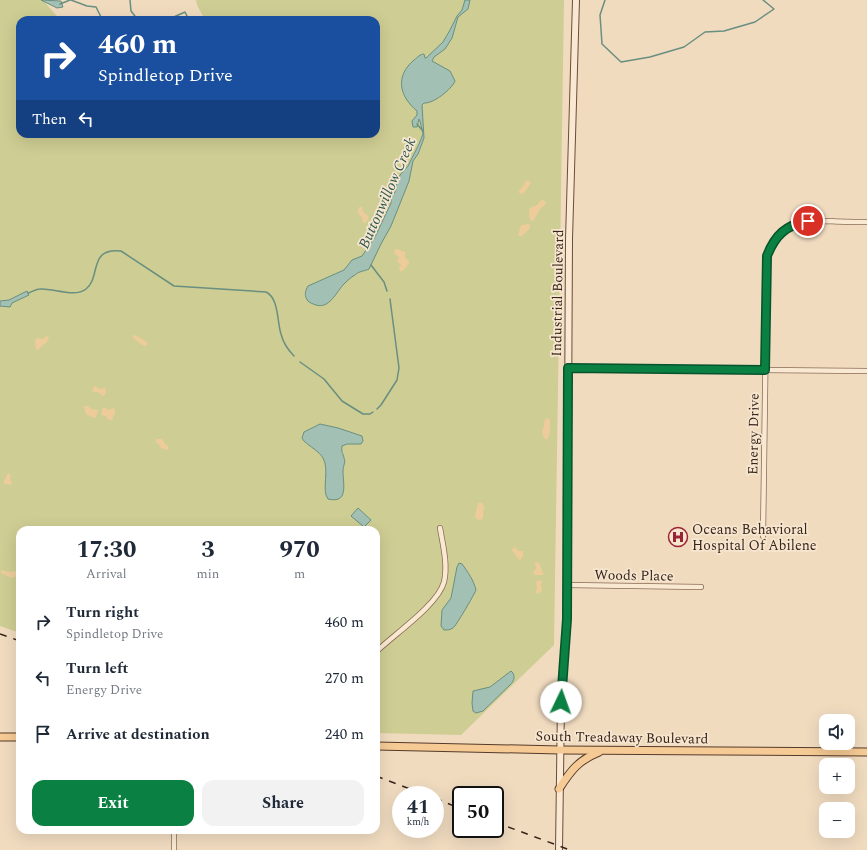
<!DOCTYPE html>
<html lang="en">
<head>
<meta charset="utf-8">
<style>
	body { margin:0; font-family:Spectral,serif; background:#f2f2f3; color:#1f2937; height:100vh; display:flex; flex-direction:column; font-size:15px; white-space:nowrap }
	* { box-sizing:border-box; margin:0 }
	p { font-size:13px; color:#747a83 }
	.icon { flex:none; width:22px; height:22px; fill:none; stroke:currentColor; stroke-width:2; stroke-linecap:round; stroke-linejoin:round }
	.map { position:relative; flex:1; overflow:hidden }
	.sheet { position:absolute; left:16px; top:526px; width:364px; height:308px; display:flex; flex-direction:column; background:#fff; border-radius:12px; box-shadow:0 4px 16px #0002 }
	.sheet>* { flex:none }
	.top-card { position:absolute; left:16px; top:16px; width:364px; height:122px; border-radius:12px; box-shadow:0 4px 16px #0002; background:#1a4fa0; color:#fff; overflow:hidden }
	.tools { position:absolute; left:819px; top:714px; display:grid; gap:8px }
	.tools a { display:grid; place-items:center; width:36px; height:36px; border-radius:8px; background:#fff; box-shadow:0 4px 16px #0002; font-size:20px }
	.speed { position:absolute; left:392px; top:786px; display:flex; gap:8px; font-size:20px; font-weight:700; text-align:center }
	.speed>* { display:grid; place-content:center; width:52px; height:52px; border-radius:50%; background:#fff; box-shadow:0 4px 16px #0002; line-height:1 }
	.speed small { font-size:10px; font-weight:400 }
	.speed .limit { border:2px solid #111; border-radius:6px; background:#fff; color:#111 }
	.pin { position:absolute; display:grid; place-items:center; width:34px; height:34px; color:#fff; margin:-17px; border:2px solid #fff; border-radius:50%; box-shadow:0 1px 4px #0007 }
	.me { position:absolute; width:44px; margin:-22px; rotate:3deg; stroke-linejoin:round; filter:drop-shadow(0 0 3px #0008) }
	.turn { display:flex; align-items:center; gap:14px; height:84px; padding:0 16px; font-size:18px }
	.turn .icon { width:52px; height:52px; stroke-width:2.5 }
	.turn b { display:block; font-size:28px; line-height:34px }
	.then { display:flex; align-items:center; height:38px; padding:0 16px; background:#0003; gap:8px; font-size:15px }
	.eta { display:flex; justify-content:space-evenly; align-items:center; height:68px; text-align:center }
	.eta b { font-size:24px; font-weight:700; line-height:28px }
	.cta { display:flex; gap:8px; margin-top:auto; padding:8px 16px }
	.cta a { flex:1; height:46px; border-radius:12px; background:#0b8043; color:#fff; font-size:16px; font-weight:700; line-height:46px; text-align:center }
	.cta a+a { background:#f2f2f3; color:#1f2937 }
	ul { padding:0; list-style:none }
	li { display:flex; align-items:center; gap:12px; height:56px; padding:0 16px }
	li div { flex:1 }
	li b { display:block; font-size:15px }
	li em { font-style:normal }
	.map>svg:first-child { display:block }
	.green { fill:#cecd93 }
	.sand { fill:#edcc9a }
	.water { fill:#a2c1b4; stroke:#698f81 }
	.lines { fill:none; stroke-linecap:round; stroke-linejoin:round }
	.stream { stroke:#698f81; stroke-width:1.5 }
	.minor-casing { stroke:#896b57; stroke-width:6 }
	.secondary-casing { stroke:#6b4c3a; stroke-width:8 }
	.primary-casing { stroke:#563a2b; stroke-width:9 }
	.minor { stroke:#fae9d2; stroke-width:4.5 }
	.secondary { stroke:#fae9d2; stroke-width:6 }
	.primary { stroke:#f5ca94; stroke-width:7 }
	.rail { stroke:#38261c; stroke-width:1.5; stroke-dasharray:7 7; stroke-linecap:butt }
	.route-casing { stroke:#07532c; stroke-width:10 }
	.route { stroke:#0b8043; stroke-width:7 }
	.labels { text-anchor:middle; stroke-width:3.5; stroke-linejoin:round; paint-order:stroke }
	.street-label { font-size:14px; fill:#38261c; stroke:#f7e6cf }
	.poi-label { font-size:14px; fill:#38261c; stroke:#f7e6cf; text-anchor:start }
	.water-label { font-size:15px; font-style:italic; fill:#2a584f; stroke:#f7e6cf }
</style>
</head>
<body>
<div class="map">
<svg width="867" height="850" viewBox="0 0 867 850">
	<rect width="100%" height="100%" fill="#f0dbbf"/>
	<polygon class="green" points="0,0 43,0 60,20 20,20 20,134 376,134 376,20 205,20 197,5 196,0 564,0 554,645 461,735 376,733 376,530 20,530 20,633 0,626"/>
	<g class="sand">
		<polygon points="528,180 531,183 523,194 519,193 519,191 523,186 526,181"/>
		<path d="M542,199l4,3 -1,3 -4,3 -8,13h-2c-2,-3 -3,-10 -1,-13l7,-3z"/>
		<path d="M359,207h3l1,5 4,3 2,3 -4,5h-2l-1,-6c-4,-3 -5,-5 -3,-10z"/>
		<polygon points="529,224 530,225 530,228 522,236 518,236 521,225"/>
		<polygon points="397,249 405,252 405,258 409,261 409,263 403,271 400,271 399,268 401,265 397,261 399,257 394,253 395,250"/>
		<polygon points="133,335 137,336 147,342 147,346 142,345 133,338"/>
		<path d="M47,336l2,1 -2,5 -10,8c-2,-2 -2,-9 -1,-12l7,1z"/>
		<polygon points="94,386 97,387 99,389 105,388 106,391 105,395 102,396 100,393 92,391"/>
		<polygon points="84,406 88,406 91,409 98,410 96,417 94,418 86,414"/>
		<polygon points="103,407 109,410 113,408 115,409 115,412 112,420 109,420 106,416 101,415"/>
		<path d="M546,418l4,2c0,7 1,14 -3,20l-3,-2 -2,-7c3,-4 1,-9 4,-13z"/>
		<polygon points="156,439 162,439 165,444 168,446 168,450 161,448 159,444 156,443"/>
		<polygon points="8,473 11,475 10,479 12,484 11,485 3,483"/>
		<polygon points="478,503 482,503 484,507 483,518 481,520 476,519 475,516"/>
		<polygon points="514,547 516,548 518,551 523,551 523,556 520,561 512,550"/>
		<polygon points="535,562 539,563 544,575 535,575 534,574 533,572 536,569"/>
		<polygon points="1,570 9,572 17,571 18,573 15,577 11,578 1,573"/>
		<polygon points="538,580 542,581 541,586 542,591 537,594 536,592 537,588 536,582"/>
	</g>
	<g class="water">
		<polygon points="41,0 61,1 63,7 57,8"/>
		<path d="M465,0h5l-2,9 -10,8 -6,21 -7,11 -11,8 -2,4 18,10 5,10c-3,8 -22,23 -31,22l-2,2 2,33 -6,16 -5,7 -4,20 -18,45 -10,18 -12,25c-4,2 -10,2 -14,6 -4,2 -8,6 -12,10 -7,8 -14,24 -27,20 -3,-1 -6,-2 -8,-4 -4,-5 -3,-10 0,-15l36,-16 8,-10 10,-4 13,-19 16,-34v-4l5,-9v-4l4,-11 8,-9 11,-22 4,-10 -3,-13 -1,-2 -2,8h-4l-1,-6 5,-6v-4c-18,-15 -22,-35 -3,-51 4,-3 6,-6 10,-6l1,4h1l17,-16 7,-12 7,-14 5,-6z"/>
		<polygon points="27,291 29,295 12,303 10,307 0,306 0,301 9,300"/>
		<path d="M320,424l18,4 24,8 1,5 -2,3h-14l-5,2c-1,6 1,7 2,12 2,4 -1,8 -1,13 0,13 6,33 -15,28 -7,-9 2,-29 -5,-41 -4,-7 -13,-11 -19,-17l-2,-3 2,-6z"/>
		<polygon points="358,508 371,520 364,527 351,516"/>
		<path d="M459,563l3,1c6,8 12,17 14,26 -2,5 -20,36 -23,38 -3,2 -6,2 -9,2l-3,-4 1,-16 9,-12 6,-31z"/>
		<path d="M511,671l2,2c2,5 1,8 -3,12l-27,26 -7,2 -3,-2 -1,-8 1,-12 17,-4z"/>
	</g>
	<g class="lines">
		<g class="stream">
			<polyline points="71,0 87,6 96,7 101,17 99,20"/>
			<polyline points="130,0 131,11 138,20"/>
			<polyline points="605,0 600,15 602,44 621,62 650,57 684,47 705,32 724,31 755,22 774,9 763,0"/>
			<polyline points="60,4 70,0"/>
			<polyline points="167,20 185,12 189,20"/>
			<polyline points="417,124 422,130"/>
			<polyline points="371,265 384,282 387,291"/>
			<path d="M28,293c4,-1 8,-4 12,-4 13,-1 35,9 46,0 15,-11 2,-42 35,-38l53,35 92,6c13,6 11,30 15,42 2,8 7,16 13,22"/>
			<polyline points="300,362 324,379 342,401 363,414 370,414 373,412"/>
			<polyline points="377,409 381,405 397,380 399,368 390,299"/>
		</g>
		<defs>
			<g id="minor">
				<polyline points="568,368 867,371"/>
				<path d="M763,536l4,-280c12,-32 31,-35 62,-35 13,1 25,1 38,1"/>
				<polyline points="567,585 701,587"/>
				<path d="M376,652c17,-17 62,-47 68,-70 4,-17 -1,-37 -4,-54"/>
				<polyline points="174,850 174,830"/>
			</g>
			<polyline id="secondary" points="559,850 561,702 567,619 569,239 576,0"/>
			<g id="primary">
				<polyline points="0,737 20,737"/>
				<polyline points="376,746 560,750 867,752"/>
				<path d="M559,789c12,-19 20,-29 40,-37"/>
			</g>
		</defs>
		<use href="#minor" class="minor-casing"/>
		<use href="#secondary" class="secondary-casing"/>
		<use href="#primary" class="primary-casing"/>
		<use href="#minor" class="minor"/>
		<use href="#secondary" class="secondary"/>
		<use href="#primary" class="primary"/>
		<g class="rail">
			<polyline points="0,634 20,641"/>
			<polyline points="376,776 426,795"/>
			<polyline points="435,798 461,809"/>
			<polyline points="495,822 570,850"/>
		</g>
	</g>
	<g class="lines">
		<defs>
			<path id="route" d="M561,702l6,-83 1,-251 197,2 2,-114c8,-21 19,-31 41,-35"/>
		</defs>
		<use href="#route" class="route-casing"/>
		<use href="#route" class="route"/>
	</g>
	<defs>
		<symbol id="hospital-ring" viewBox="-11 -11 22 22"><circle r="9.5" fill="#f7e6cf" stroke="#9b2434" stroke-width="1.5"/><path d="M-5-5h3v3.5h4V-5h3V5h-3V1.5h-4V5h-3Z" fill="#9b2434"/></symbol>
	</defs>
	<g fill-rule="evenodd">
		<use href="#hospital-ring" x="667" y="526" width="22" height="22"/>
	</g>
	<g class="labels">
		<g class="street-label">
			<text transform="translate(557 293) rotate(-89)" y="5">Industrial Boulevard</text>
			<text transform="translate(753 434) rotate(-89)" y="5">Energy Drive</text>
			<text transform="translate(634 575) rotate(1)" y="5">Woods Place</text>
			<text transform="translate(622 737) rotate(1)" y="5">South Treadaway Boulevard</text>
		</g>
		<g class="poi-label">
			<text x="692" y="534">Oceans Behavioral<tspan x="692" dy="16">Hospital Of Abilene</tspan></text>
		</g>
		<g class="water-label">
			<text transform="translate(387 193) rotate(-66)" y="5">Buttonwillow Creek</text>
		</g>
	</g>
</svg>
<div class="tools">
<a><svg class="icon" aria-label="sound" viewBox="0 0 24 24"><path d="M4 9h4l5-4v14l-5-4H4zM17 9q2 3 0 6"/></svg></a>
<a>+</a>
<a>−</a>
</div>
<div class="speed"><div>41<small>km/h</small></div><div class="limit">50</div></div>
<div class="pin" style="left:808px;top:221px;background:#d93025"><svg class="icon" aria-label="arrive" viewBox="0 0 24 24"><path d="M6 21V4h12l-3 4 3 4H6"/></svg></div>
<svg class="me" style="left:561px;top:702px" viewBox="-20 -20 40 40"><circle r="19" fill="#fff"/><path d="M0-13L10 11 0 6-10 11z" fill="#0b8043"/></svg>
<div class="top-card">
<div class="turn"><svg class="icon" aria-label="right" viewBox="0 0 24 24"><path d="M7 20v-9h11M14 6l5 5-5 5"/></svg><div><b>460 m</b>Spindletop Drive</div></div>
<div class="then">Then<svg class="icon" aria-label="left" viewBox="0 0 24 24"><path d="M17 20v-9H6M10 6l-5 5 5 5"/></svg></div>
</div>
<section class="sheet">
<div class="eta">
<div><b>17:30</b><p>Arrival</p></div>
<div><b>3</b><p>min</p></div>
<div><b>970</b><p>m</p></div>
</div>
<ul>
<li><svg class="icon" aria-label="right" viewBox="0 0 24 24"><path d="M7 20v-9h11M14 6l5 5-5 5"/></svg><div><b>Turn right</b><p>Spindletop Drive</p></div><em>460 m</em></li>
<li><svg class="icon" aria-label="left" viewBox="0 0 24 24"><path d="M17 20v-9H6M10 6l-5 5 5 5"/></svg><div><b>Turn left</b><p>Energy Drive</p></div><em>270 m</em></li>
<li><svg class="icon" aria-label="arrive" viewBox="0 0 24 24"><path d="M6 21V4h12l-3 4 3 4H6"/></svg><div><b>Arrive at destination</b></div><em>240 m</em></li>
</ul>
<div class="cta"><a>Exit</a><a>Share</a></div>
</section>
</div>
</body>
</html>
